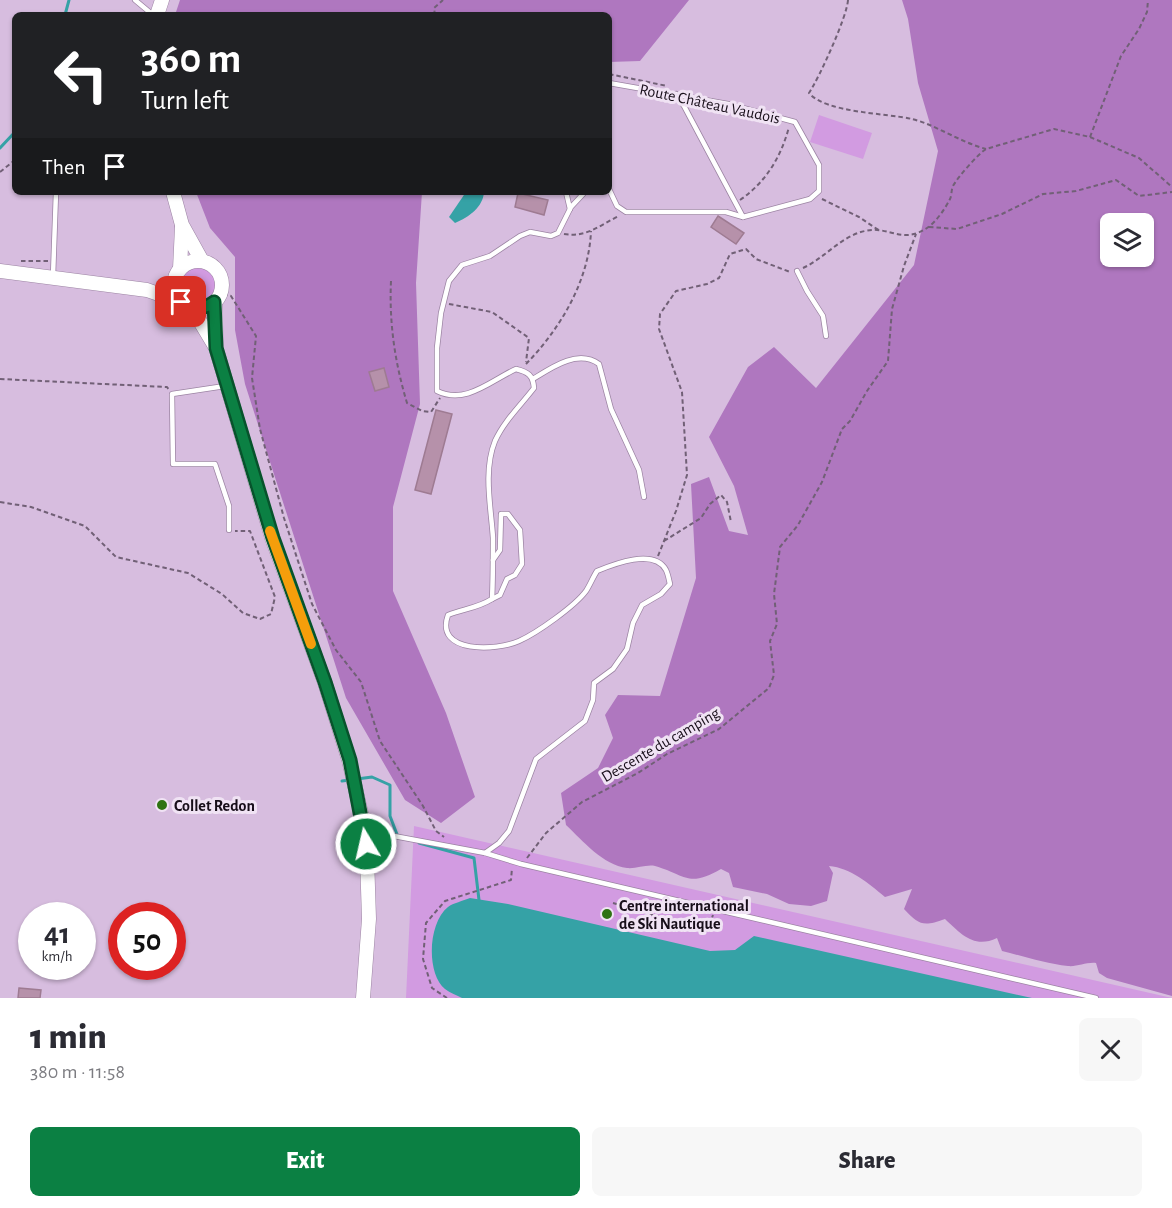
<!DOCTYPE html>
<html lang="en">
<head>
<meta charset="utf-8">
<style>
	body { margin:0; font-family:"Alegreya Sans",sans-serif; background:#f7f7f7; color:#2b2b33; height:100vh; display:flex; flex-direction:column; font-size:22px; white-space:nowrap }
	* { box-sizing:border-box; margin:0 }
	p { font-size:20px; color:#7c7c81 }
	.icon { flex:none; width:33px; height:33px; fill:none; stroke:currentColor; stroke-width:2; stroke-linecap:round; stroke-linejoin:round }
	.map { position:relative; height:998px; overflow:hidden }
	.panel { display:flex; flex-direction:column; background:#fff; flex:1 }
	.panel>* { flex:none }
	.guide { position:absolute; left:12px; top:12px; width:600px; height:183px; border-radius:9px; box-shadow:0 2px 4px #0004; background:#202124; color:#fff; overflow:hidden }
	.controls { position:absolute; left:1100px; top:213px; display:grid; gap:12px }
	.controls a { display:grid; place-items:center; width:54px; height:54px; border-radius:9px; background:#fff; box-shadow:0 2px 4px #0004; font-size:30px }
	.speed { position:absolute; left:18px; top:902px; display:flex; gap:12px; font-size:30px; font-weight:700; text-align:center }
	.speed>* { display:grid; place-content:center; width:78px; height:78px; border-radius:50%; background:#fff; box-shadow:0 2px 4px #0004; line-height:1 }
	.speed small { font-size:15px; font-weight:400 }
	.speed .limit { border:9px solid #d22; background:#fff; color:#111 }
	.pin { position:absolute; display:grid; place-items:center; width:51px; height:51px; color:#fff; margin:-26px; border-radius:12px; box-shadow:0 3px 9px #0006 }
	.me { position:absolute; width:66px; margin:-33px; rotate:351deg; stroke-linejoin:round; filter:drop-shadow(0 0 4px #0008) }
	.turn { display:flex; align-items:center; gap:21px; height:126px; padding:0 30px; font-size:27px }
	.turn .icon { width:78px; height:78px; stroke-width:2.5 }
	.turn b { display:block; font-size:42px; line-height:51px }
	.then { display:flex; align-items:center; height:57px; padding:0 30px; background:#0003; gap:12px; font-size:22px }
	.round { display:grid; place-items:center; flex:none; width:63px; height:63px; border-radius:9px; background:#f7f7f7 }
	.overview { display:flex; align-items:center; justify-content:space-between; height:102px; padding:0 30px }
	h1 { font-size:36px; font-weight:800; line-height:45px }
	.button { display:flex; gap:12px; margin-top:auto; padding:12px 30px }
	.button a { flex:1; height:69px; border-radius:9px; background:#0b8043; color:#fff; font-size:24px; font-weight:800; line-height:69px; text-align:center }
	.button a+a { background:#f7f7f7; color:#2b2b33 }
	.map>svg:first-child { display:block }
	.green { fill:#d29be1 }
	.forest { fill:#af77bf; fill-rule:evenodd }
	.water { fill:#35a2a6 }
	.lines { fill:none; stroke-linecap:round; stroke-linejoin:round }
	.stream { stroke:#35a2a6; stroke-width:3 }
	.building { fill:#b691aa; stroke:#9e7b92; stroke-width:1.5 }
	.service-casing { stroke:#9c84a3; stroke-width:6 }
	.secondary-casing { stroke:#9c84a3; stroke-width:15 }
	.path { stroke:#716076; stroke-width:2; stroke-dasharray:4.5 3; stroke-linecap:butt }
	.service { stroke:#fff; stroke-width:4.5 }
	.secondary { stroke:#fff; stroke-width:14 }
	.route-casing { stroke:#07532c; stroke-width:15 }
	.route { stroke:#0b8043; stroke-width:10 }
	.slow { stroke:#f59e0b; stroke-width:10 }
	.poi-dot { fill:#2f7313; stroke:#f0e3f4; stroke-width:2 }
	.labels { text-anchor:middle; stroke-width:6; stroke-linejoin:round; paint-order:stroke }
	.street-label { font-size:16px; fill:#170e19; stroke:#f0e3f4 }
	.poi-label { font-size:16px; font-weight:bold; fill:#170e19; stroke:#f0e3f4; text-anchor:start }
</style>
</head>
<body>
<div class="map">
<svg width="1172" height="998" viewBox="0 0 1172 998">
	<rect width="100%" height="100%" fill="#d7bddf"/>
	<g class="green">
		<polygon points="819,115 872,133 863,159 810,142"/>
		<circle cx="198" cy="285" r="18"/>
		<polygon points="414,826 1172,998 406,998"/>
	</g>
	<g class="forest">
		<polygon points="180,0 689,0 640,61 609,62 609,15 175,15"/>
		<path d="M902,0h270v996l-65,-18 -8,-5 -3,-10c-10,-1 -19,4 -28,3 -22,-2 -45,-10 -66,-15l-5,-13c-23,11 -36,-4 -52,-19 -22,8 -26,6 -41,-10l8,-20 -27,8c-17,-14 -34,-29 -56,-31l4,7 -6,28 -16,5 -22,-2 -22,-10 -34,-7 -4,-14 -8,-4c-33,19 -35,6 -66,-3 -8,-2 -19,3 -28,2 -24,-3 -44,-27 -61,-43l-5,-32 37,-25 15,-30 -8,-23 13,-20 42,1 36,-118 -5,-94 18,-7 20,54 19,4 -14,-49 -25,-49 39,-70 26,-20 42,41 98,-123 24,-114 -20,-68 -10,-64zM1110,224h33v32h-33z"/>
		<polygon points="196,192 422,192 416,283 420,404 393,507 393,591 446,713 475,797 441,823 405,800 346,698 245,384 235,330 235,257 210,228"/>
	</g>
	<g class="water">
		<path d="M466,192h18c-1,15 -15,25 -29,31l-6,-6z"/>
		<path d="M470,898l38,6 202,47 25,-1 19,-14 278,62h-570c-5,-3 -12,-5 -17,-9 -19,-16 -17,-66 3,-82 5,-4 15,-6 22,-9z"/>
	</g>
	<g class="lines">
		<g class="stream">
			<polyline points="65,15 69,0"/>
			<polyline points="0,148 15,132"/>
			<polyline points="357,779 372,777 390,785 390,816 398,837"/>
			<polyline points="342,781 350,780"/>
			<polyline points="419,843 474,858 479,900"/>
		</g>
	</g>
	<g class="building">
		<polygon points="518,193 548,200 544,215 515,207"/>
		<polygon points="718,216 744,233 736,244 711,227"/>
		<polygon points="384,368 389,387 375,391 369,372"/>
		<polygon points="436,410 452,414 431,494 415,490"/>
		<polygon points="19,988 41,990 40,998 18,998"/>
	</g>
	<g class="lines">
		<defs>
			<g id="service">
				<polyline points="135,0 153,15"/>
				<polyline points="609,83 728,104 795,122 819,165 819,191 810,199 743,217 726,212 626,212 617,206 609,189"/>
				<polyline points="676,94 684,106 743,217"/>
				<polyline points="566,192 570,209"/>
				<polyline points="797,271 807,291 823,316 826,336"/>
				<polyline points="53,276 56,192"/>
				<path d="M533,379c19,-12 45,-30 66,-15l12,45 28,61 5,27"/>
				<polyline points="225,386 172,394 173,464 215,464 229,506 229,530"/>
				<polyline points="492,599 500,595 507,579 515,575 522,564 520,530 508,514 501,514 500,550 493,560"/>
				<path d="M367,831l118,22 14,-10 10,-12 27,-72 49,-38 8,-21 1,-17 19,-14 14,-20 6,-26 9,-18 19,-11 9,-10c-1,-4 -2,-10 -4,-14 -12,-22 -52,-6 -69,1 -4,6 -7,14 -11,20 -11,15 -49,42 -67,50 -22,10 -85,13 -71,-26 15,-6 30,-7 44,-16 1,-20 1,-40 1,-61 -2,-31 -10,-67 2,-97 9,-20 26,-36 39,-53 -1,-13 -6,-16 -18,-19 -26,12 -50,36 -79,22v-43l4,-35 8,-32 13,-16 28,-9 30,-20 10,-4 21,4 7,-3 13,-26 14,-15"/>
				<polyline points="485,853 521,864 1096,998"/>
			</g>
			<g id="secondary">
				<polyline points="157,15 162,0"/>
				<polyline points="173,192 182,225 202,261"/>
				<circle cx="198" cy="285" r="24"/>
				<polyline points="180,269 182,227"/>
				<polyline points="0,271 147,290 181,302"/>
				<polyline points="215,302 216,346"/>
				<polyline points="192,308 216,348 272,538 325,683 349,760 365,831 367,857 369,919 363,998"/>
			</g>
		</defs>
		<use href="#service" class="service-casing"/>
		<use href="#secondary" class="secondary-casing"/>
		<g class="path">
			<path d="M848,0c-1,17 -29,78 -39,93 17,20 77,20 103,26 24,6 48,23 74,30"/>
			<polyline points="435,15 434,8 443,0"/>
			<polyline points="609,74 667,86"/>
			<polyline points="1090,137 1121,56 1139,29 1147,12 1148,0"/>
			<polyline points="0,172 15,160"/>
			<polyline points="822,199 859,217 880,231"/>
			<path d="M740,200c26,-18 41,-43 49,-73"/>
			<polyline points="929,227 957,229 1002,214 1043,194 1076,191 1116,180 1139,196 1172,192"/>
			<path d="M564,234c22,4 36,-9 55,-18"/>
			<polyline points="21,261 48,261"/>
			<path d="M803,268c22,-10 38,-32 62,-37 23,-6 37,14 62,-3 9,-6 18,-19 23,-29 2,-4 1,-9 3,-13 4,-8 26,-33 33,-37l68,-20 36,8 49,21 33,29"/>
			<path d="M391,281c-2,42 4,82 16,122l15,8 9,1 9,-14"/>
			<polyline points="223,294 231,296 256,336 252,378 260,429 284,518 312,604 336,650 361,682 380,741 423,806 436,831 444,837"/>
			<polyline points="449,304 492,312 529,338 526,362"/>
			<path d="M526,364c34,-35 63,-83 65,-133"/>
			<polyline points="0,379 167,387 169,390"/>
			<polyline points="0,502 31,507 85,526 116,557 188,573 222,594 243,613 260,619 271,614 275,597 250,531 235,531"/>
			<polyline points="664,541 701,518 710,504 721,495 727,502 731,522"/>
			<polyline points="658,556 676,511 687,475 682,392 659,329 660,314 676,291 707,284 719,278 730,254 746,249 756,259 790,272"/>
			<polyline points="527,858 546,833 582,802 638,773 667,754 719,729 769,688 774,675 770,641 777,624 774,594 780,547 798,525 822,482 842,429 850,421 867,391 888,361 892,309 904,266 916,234"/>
			<polyline points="613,903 707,931 713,915"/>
			<polyline points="447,998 432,988 423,959 426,923 445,901 511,880 512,868"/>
		</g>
		<use href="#service" class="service"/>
		<use href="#secondary" class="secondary"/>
	</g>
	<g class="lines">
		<defs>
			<path id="route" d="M181,302c11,8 22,8 33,0l2,46 57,190 52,144 25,78 16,84"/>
		</defs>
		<use href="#route" class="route-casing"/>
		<use href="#route" class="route"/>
		<polyline class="slow" points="270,531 311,644"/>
	</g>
	<g class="poi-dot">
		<circle cx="162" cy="805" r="6"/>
		<circle cx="607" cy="914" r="6"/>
	</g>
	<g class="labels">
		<g class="street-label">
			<text transform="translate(710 103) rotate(12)" y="6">Route Château Vaudois</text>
			<text transform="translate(660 744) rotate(-30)" y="6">Descente du camping</text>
		</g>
		<g class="poi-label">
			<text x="174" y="811">Collet Redon</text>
			<text x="619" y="911">Centre international<tspan x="619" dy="18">de Ski Nautique</tspan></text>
		</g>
	</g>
</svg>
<div class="controls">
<a><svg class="icon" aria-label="layers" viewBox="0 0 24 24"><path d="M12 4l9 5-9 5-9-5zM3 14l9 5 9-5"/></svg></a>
</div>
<div class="speed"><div>41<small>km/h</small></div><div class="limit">50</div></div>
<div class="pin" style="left:181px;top:302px;background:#d93025"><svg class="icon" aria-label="arrive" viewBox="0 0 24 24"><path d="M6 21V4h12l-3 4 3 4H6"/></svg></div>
<svg class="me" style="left:366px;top:844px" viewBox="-20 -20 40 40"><circle r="17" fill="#0b8043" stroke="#fff" stroke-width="3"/><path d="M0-11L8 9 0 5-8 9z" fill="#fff"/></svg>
<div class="guide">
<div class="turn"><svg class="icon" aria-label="left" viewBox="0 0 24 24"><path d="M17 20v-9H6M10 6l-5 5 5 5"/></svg><div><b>360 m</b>Turn left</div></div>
<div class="then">Then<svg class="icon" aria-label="arrive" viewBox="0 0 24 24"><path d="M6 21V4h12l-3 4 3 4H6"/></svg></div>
</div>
</div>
<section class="panel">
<div class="overview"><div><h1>1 min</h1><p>380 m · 11:58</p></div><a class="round"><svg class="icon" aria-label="close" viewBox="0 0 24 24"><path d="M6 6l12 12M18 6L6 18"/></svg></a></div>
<div class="button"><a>Exit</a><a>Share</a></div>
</section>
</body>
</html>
